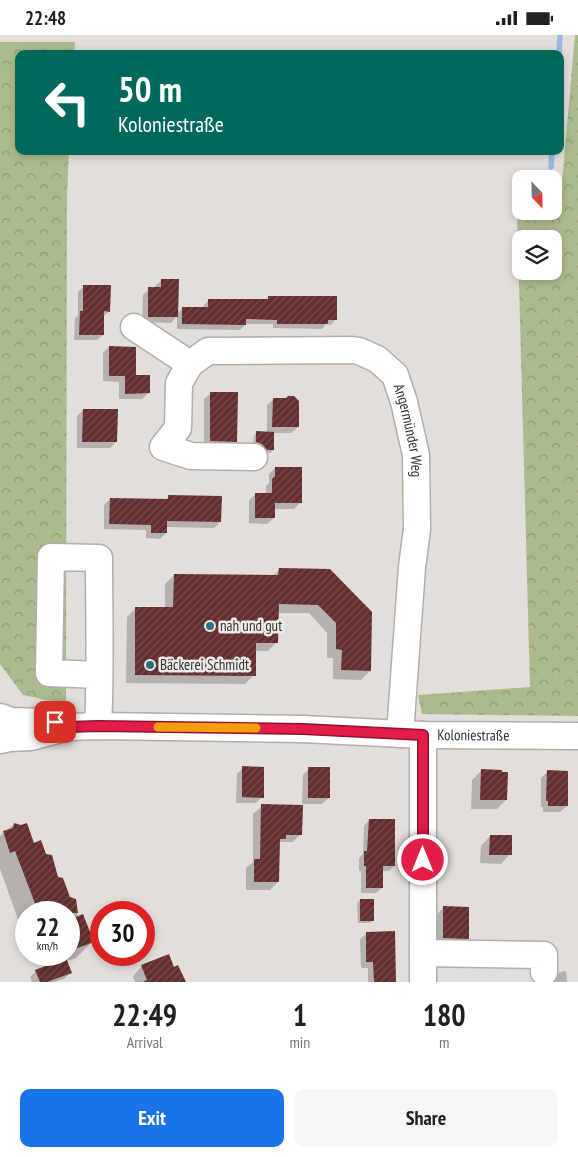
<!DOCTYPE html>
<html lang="en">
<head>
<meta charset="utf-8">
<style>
	body { margin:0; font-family:"PT Sans Narrow",sans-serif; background:#f6f6f6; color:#202124; height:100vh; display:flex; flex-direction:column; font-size:19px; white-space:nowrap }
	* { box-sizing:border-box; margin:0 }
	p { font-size:16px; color:#757577 }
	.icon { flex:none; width:28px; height:28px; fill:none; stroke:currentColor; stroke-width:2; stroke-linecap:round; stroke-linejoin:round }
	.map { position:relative; height:947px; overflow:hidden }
	.details { display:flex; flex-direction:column; background:#fff; flex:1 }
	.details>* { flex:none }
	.guide { position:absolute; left:15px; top:15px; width:549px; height:105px; border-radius:10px; box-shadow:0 2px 8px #0003; background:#00695c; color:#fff; overflow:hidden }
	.needle { width:32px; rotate:158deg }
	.tools { position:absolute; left:512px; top:135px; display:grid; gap:10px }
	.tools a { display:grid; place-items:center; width:50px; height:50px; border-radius:10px; background:#fff; box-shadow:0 2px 8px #0003; font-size:25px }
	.speed { position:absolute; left:15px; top:866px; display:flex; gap:10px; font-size:25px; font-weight:700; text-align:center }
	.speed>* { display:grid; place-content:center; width:65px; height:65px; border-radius:50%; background:#fff; box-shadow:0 2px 8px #0003; line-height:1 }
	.speed small { font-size:12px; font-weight:400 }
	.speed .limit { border:8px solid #d22; background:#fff; color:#111 }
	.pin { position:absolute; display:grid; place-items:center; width:42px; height:42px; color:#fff; margin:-21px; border-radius:10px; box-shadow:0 2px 8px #0006 }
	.me { position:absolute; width:55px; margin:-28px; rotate:0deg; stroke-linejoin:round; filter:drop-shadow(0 0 4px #0008) }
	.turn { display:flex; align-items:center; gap:18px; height:105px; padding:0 20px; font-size:22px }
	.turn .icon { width:65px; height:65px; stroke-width:2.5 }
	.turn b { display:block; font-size:35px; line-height:42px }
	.eta { display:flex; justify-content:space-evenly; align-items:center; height:85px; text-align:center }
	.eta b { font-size:30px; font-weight:800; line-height:35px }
	.action { display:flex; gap:10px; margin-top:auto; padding:10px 20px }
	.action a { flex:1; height:58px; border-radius:10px; background:#1a73e8; color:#fff; font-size:20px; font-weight:800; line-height:58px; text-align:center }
	.action a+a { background:#f6f6f6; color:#202124 }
	.status { display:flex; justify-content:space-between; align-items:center; height:35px; padding:0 25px; background:#fff; direction:ltr }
	.status svg { height:14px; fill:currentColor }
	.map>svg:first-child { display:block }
	.forest { fill:url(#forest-crowns); fill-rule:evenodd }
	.shadow { fill:#0003 }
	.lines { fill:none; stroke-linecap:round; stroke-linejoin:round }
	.stream { stroke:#94bbe8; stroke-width:5.5 }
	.building { fill:url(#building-hatch) }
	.minor-casing { stroke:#b2aeaa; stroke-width:29 }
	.minor { stroke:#fff; stroke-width:26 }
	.route-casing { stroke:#92132f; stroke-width:12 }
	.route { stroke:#e11d48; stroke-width:9 }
	.slow { stroke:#f59e0b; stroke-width:9 }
	.poi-dot { fill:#2b707f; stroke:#f0ebe7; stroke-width:2 }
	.labels { text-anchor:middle; stroke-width:5; stroke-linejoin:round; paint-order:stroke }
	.street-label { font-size:15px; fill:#343331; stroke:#f0ebe7 }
	.poi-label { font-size:15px; fill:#343331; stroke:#f0ebe7; text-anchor:start }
</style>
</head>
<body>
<div class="status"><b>22:48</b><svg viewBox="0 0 49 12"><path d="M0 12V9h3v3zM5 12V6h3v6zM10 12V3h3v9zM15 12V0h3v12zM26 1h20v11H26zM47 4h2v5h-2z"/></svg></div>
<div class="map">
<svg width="578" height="947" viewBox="0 0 578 947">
	<defs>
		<pattern id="forest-crowns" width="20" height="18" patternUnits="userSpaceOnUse" patternTransform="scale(1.25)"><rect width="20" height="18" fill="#acbb8d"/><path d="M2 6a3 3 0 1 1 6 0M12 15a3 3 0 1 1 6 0" fill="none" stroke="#8d9974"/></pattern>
		<pattern id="building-hatch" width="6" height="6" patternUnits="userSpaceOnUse" patternTransform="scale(1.25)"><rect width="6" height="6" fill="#642e2e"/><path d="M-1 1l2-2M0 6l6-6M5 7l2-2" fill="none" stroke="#774c4b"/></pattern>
	</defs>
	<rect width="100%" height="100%" fill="#e3deda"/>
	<g class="forest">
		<path d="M575,0h3v681l-156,-2 -4,-19 112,-8 -13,-477 4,-3v4h33v-18h7zM521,204h33v32h-33z"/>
		<polygon points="0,7 75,7 74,19 19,19 19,116 69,116 67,161 66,669 23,660 0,629"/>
	</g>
	<g class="shadow">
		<polygon points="162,245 177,279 182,274 203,274 204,270 209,265 266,265 269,262 336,284 331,290 326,289 322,294 273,293 273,289 246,289 240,295 177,294 177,281 171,288 142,287 143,260 149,254 155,254 155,251"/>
		<polygon points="84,251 109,276 103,282 103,300 97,305 74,305 75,283 78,280 78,257"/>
		<polygon points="109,312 148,358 142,364 119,364 119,347 103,346 103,318"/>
		<polygon points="211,358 236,406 230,412 204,412 204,364"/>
		<polygon points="274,364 298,392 291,398 273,398 273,415 270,418 264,418 253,410 254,401 256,398 267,398 267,370"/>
		<polygon points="83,375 116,407 110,413 77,413 77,381"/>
		<polygon points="275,433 301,467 294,474 274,474 274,483 267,489 249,488 249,465 256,459 266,459 266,451 269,448 269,439"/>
		<polygon points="169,462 220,487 214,493 166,492 166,498 160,504 146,503 146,495 104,494 104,470 110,464 165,465"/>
		<polygon points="279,535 330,535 370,636 361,645 333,644 333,623 327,623 327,598 309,578 277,578 277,607 268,616 255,616 254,640 245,649 126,648 127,582 136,573 165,573 165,549 174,540 272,542"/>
		<polygon points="243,733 262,762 256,768 236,768 237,739"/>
		<polygon points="309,734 329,763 322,769 302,769 303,740"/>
		<polygon points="481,736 506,765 497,774 471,774 472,745"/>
		<polygon points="547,737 567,771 560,777 543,777 543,772 541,772 541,743"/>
		<polygon points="262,771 301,799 293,807 280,807 279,809 278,847 270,855 246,855 246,833 253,827 253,779"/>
		<polygon points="369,785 394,831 389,836 382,836 382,853 376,858 361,858 361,836 359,836 359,823 363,819 364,791"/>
		<polygon points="14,789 45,820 69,863 74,865 78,883 92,907 76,923 66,926 70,938 64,944 55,947 32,947 30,942 36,936 52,930 48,920 69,920 69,878 26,878 26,884 19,887 0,834 0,801"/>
		<polygon points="490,801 510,819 501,829 480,828 481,811"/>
		<polygon points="360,865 373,885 370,888 358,888 357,868"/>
		<polygon points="443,873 468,903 461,909 437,909 437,879"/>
		<polygon points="367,898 394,947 368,947 368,933 361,933 360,904"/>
		<polygon points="142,931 174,933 184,947 135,947 133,941"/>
		<polygon points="566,936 567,947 553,947 554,942 560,937"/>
	</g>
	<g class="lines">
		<g class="stream">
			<polyline points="559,19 560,0"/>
			<polyline points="551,132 552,116"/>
		</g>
	</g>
	<g class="building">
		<polygon points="161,244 179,244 178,282 148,282 148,252 161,252"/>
		<polygon points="83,250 111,250 110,277 104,276 104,300 79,300 80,276 83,276"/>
		<polygon points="268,261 337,261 337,285 328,285 328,289 277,289 277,285 246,284 246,290 182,289 182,272 208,272 208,264 268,264"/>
		<polygon points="109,311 136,312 136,340 150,340 150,358 125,359 125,341 109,341"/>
		<polygon points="210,357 238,357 237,407 210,406"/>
		<polygon points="288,361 294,361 299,366 299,392 272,392 273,363 286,363"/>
		<polygon points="83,374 118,374 117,407 82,407"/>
		<polygon points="256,396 274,397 274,415 267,415 262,409 256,407"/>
		<polygon points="275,432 302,432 302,468 275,468 275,483 255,483 255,458 272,458 272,444 275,441"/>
		<polygon points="168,460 222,461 221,487 167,486 167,498 151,498 151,490 109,489 110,463 168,464"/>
		<polygon points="279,533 330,534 372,577 371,636 341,635 342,615 336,614 336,588 318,570 279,569 278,608 256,608 256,641 135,640 135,572 173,572 174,539 278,540"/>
		<polygon points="242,731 264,732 264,763 242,762"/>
		<rect x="308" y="732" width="22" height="31"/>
		<polygon points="481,734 502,735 502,737 508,737 507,765 480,765"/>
		<polygon points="547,735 568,736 568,771 548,771 548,766 546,766"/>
		<polygon points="261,769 303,770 302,800 286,800 286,804 280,804 279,847 254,847 254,824 260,824"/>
		<polygon points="369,784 395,784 395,831 383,831 383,853 366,853 366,831 364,831 364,816 367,816"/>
		<polygon points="14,788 21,790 27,788 34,808 41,805 46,819 52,820 58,842 63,843 70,862 76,864 78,878 52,878 47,867 36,871 15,816 10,818 3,796 13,793"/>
		<polygon points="490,800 512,800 512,820 489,820"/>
		<rect x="360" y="864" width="14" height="22"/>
		<polygon points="443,871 469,872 469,904 443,903"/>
		<polygon points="83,879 94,907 72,915 69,905 69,885"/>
		<polygon points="395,896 396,947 374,947 373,927 366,927 366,897"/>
		<polygon points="169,919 174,932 178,930 186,947 143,947 147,945 141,930"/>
		<polygon points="66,923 72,938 47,947 40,947 35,935"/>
	</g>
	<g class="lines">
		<defs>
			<g id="minor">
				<polyline points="134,292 190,329"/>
				<path id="s1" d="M254,422l-63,-1 -28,-9 15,-19 1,-45 11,-19 18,-13 144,-1 7,1 18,8 18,16 9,27 12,53 1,74 -5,38 -12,167"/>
				<polyline points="0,682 11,686 41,687"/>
				<path d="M98,691c3,-56 1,-112 1,-168l-48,-1 -2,116 50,2"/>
				<polyline points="423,700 423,947"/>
				<path id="s2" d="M0,705l10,-2 21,-1 38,-10 29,-1 205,3 120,6 155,1"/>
				<polyline points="423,918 544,920 544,937"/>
			</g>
		</defs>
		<use href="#minor" class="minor-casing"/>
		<use href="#minor" class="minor"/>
	</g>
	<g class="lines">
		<defs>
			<polyline id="route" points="55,687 69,692 98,691 303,694 423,700 423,825"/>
		</defs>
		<use href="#route" class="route-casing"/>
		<use href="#route" class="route"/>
		<polyline class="slow" points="158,692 256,693"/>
	</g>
	<g class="poi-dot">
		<circle cx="210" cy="591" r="5"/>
		<circle cx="150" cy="630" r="5"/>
	</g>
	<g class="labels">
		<g class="street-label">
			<text dy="5" stroke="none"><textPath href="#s1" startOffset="458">Angermünder Weg</textPath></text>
			<text dy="5" stroke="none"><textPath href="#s2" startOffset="475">Koloniestraße</textPath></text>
		</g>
		<g class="poi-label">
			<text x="220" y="596">nah und gut</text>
			<text x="160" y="635">Bäckerei Schmidt</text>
		</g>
	</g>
</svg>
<div class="tools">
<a><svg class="needle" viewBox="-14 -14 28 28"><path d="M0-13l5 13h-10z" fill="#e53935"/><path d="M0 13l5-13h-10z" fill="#757577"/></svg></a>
<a><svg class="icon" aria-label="layers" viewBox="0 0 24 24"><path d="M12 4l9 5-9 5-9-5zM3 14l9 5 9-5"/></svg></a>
</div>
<div class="speed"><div>22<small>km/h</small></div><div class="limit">30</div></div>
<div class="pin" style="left:55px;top:687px;background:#d93025"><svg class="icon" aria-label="arrive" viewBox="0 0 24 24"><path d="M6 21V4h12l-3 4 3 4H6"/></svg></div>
<svg class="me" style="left:423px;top:825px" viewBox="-20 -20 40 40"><circle r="17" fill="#e11d48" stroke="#fff" stroke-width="3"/><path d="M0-11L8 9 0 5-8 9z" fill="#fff"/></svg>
<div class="guide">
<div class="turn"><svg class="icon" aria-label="left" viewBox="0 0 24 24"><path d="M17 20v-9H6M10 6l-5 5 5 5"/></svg><div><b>50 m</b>Koloniestraße</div></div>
</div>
</div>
<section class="details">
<div class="eta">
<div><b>22:49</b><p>Arrival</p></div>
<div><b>1</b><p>min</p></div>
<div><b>180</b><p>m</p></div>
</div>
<div class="action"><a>Exit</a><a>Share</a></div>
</section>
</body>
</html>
